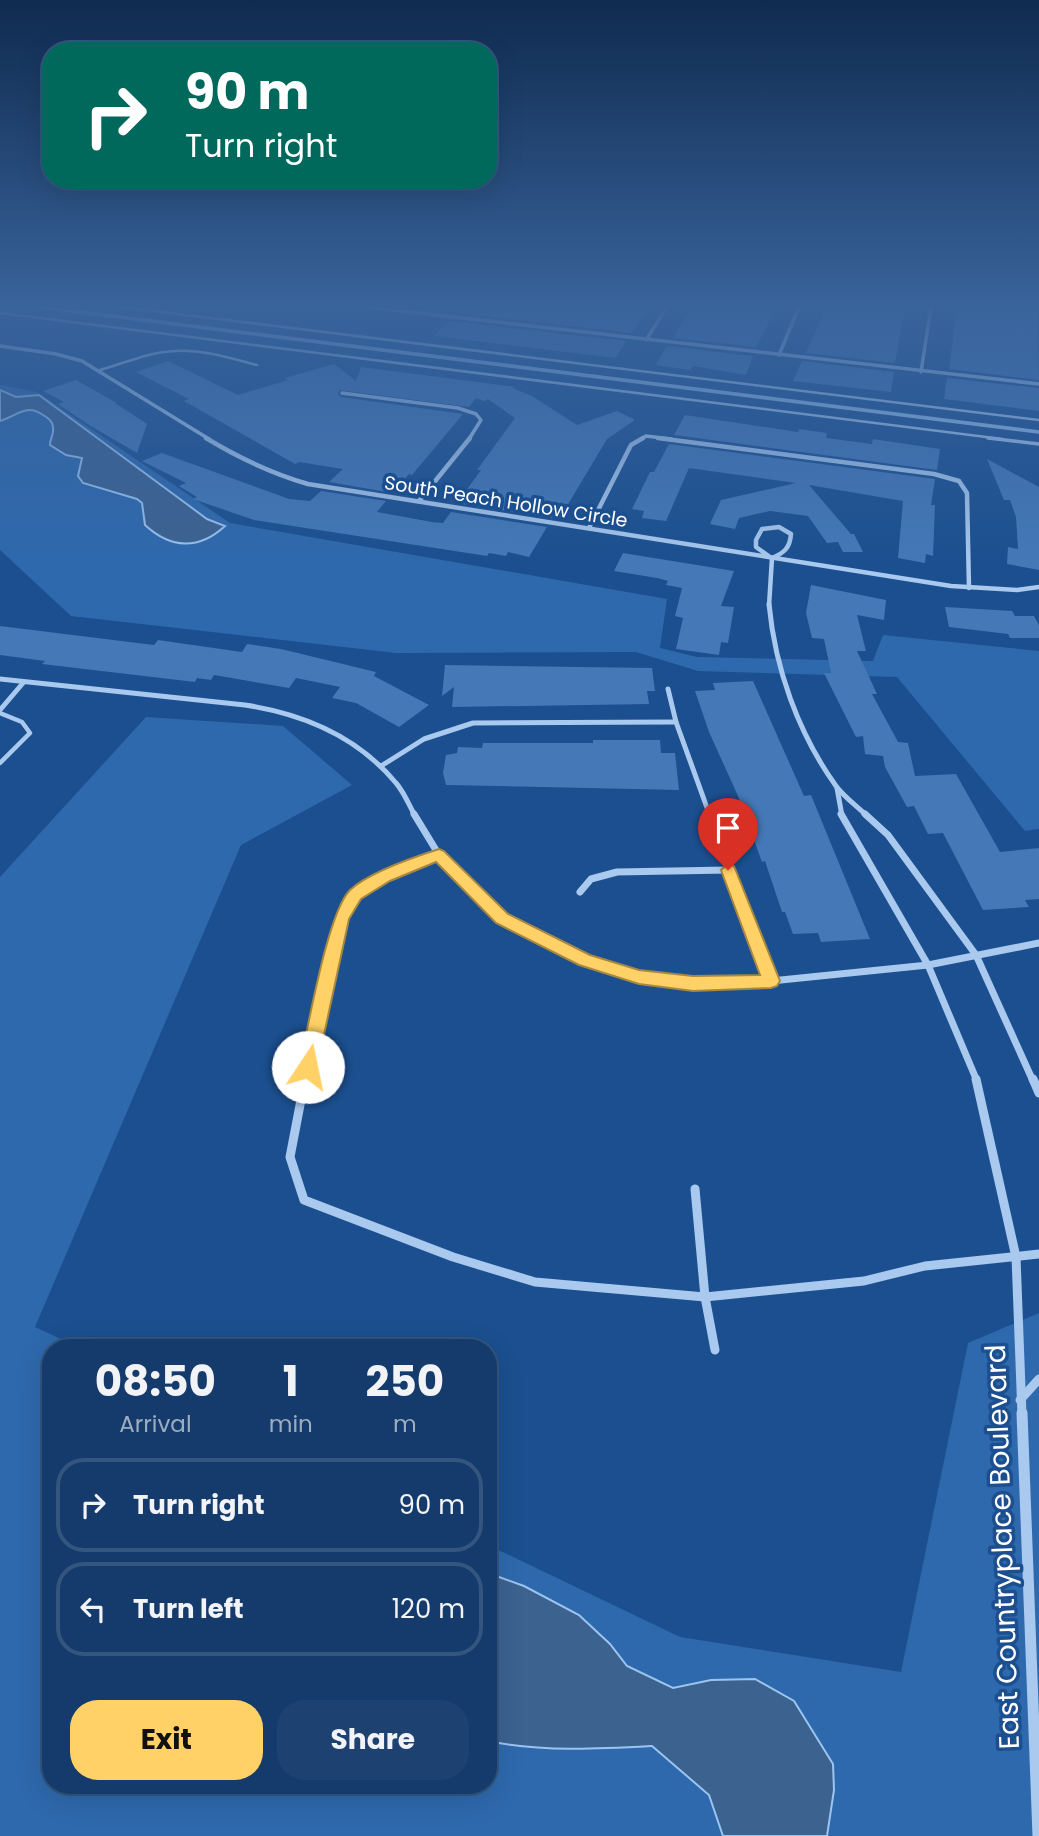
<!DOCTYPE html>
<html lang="en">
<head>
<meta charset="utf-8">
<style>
	body { margin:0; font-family:Poppins,sans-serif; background:#1d4271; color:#f1f3f6; height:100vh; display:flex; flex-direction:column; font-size:26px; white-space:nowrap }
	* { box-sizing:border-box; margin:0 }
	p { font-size:23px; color:#9dadc1 }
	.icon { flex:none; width:38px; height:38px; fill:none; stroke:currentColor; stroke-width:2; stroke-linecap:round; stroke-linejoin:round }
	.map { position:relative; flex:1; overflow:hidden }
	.details { position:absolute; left:42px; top:1339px; width:455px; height:455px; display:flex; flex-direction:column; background:#143b6b; border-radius:28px; box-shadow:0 7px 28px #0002,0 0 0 2px #33557e }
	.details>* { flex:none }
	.banner { position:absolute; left:42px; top:42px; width:455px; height:147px; border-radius:28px; box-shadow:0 7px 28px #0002,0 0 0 2px #33557e; background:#00695c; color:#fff; overflow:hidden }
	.pin { position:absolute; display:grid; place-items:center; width:60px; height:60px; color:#fff; margin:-72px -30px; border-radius:50% 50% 50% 0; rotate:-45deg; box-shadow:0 0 7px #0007 }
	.pin .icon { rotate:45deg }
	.me { position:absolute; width:77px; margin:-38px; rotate:11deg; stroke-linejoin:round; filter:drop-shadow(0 0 5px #0008) }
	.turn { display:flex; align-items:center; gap:24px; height:147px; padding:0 28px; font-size:32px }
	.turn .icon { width:91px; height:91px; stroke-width:2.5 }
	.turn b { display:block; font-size:49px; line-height:60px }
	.eta { display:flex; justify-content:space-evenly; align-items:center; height:119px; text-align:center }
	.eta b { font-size:42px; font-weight:700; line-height:49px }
	.primary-button { display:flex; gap:14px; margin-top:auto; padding:14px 28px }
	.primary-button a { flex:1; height:80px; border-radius:28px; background:#ffd166; color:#111; font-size:28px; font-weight:700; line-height:80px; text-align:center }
	.primary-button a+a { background:#1d4271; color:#f1f3f6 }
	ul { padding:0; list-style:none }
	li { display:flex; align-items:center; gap:21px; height:94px; margin:0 14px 10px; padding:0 14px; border:4px solid #33557e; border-radius:28px }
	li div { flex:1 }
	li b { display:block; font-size:26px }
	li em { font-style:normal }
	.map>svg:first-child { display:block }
	.green { fill:#2e69ad }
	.water { fill:#3c6290; stroke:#9cc4f0; stroke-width:2 }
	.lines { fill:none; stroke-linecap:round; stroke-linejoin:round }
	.stream { stroke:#9cc4f0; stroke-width:3.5 }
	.building { fill:#4478b7 }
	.lane-far2 { stroke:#a9c9ee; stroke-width:2.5 }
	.lane-far1 { stroke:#a9c9ee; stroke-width:3.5 }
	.lane { stroke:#a9c9ee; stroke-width:4.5 }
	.street-far5 { stroke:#a9c9ee; stroke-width:3.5 }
	.street-far4 { stroke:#a9c9ee; stroke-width:4.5 }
	.street-far3 { stroke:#a9c9ee; stroke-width:5 }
	.street-far2 { stroke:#a9c9ee; stroke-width:7 }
	.street-far1 { stroke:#a9c9ee; stroke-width:9 }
	.street { stroke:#a9c9ee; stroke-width:11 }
	.route { fill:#ffd166; stroke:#a68842; stroke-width:2 }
	.labels { text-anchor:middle; stroke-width:7; stroke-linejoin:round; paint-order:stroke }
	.far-street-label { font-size:19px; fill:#fff; stroke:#1b4f8f }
	.near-street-label { font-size:28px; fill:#fff; stroke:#1b4f8f }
</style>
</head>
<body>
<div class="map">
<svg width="1039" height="1836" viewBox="0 0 1039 1836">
	<rect width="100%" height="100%" fill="#1b4f8f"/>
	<g class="green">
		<polygon points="0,385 37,392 230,523 667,599 660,648 697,657 873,661 883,635 1039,651 1039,829 1025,831 897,677 698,671 636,652 396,653 71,616 0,550"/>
		<polygon points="146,717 283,726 352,785 241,845 35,1327 78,1347 51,1348 51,1785 488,1785 488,1545 680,1637 901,1672 968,1343 1039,1313 1039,1836 0,1836 0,877"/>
	</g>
	<g class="water">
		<path d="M0,390l16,7 23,-2 168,124 18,7c-26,24 -54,23 -80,-1l-3,-22 -5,-4 -54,-16 -5,-7 4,-18 -16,-3 -16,-10c0,-7 4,-10 3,-17 0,-7 -5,-10 -10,-13 -17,-12 -26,1 -43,6z"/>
		<path d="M488,1573l36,13 55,29 31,29 17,22 46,22 38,-8 44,-1 39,22 39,63 1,26 -7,46h-104l-14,-41 -57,-49c-55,3 -109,6 -164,-5z"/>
	</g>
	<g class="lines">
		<polyline class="stream" points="39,307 1039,432"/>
	</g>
	<g class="building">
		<polygon points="463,307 648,307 632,333 457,313"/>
		<polygon points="693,307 777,307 756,347 673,338"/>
		<polygon points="826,307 905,307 895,363 806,353"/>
		<polygon points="957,307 1038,307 1039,380 949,369"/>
		<polygon points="449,321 626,341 616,358 434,336"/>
		<polygon points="667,346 753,356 746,375 693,366 691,370 655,365"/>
		<polygon points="168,361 238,395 288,380 285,378 334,364 356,381 361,367 515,387 512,388 532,396 577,425 617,411 635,420 607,439 564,511 556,510 552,518 457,503 481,470 477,470 515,418 488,399 484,401 476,398 469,407 339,390 338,394 341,397 463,414 412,475 409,474 393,493 329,482 343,469 299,462 295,464 184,401 189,399 136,372"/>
		<polygon points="802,361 894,372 891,392 793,381"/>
		<polygon points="947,378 1039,388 1039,411 944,399"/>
		<polygon points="76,380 117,403 115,403 147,424 137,453 89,425 58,404 64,402 43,391"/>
		<polygon points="685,415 798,432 799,429 827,433 826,438 872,444 873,439 940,449 937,470 674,435"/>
		<polygon points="669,444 935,479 931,505 935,505 933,556 926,554 925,563 898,558 903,501 809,485 851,534 854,534 863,552 843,552 838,542 827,543 808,516 770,511 739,518 735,529 710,524 721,500 796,483 689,468 666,521 642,518 644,511 632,509 650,472 654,472"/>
		<polygon points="162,453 289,499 310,501 321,491 386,501 377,512 432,522 443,523 451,512 547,527 529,557 508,552 506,556 489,553 487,556 254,520 193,499 197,497 179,486 186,483 142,461"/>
		<polygon points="987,459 1039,487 1039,570 1007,564 1008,547 1018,549 1016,517 1010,500 1004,500"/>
		<polygon points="623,553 734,571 721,606 734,607 728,643 721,642 719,655 676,649 683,618 675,616 682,588 666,585 668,581 657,578 614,571"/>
		<polygon points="811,585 886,600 884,620 857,615 866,651 857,651 877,694 872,694 898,742 908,743 915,776 956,774 1000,852 1039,848 1039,899 1025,900 1029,907 983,910 943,833 928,834 914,806 907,807 885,767 883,756 865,754 863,736 856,737 824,673 831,673 824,639 812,638 806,613"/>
		<polygon points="945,607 1012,611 1015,616 1034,616 1039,625 1039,638 1010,638 1008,634 949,627"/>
		<polygon points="0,626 154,645 158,640 242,652 247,644 281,649 376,672 374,676 429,705 399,727 356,703 332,698 340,687 296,678 289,688 214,675 211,680 197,678 195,682 42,664 45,661 0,655"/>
		<polygon points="445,665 652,668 655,691 647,691 649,704 452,707 454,687 442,696"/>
		<polygon points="753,681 804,796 811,795 870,939 821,942 818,933 793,934 785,912 782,912 765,861 762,862 738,796 709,732 695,691 715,690 713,683"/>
		<polygon points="593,740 660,740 661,753 675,753 679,790 446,785 443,773 446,755 457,753 458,747 482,748 483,743 593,743"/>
	</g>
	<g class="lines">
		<g class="lane-far2">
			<polyline points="121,307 1039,420"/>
			<polyline points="0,313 1002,439"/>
			<path d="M100,370c25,-7 49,-18 75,-19 28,-2 55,7 82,14"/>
		</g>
		<polyline class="lane-far1" points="988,438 1039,444"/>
		<polyline class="lane" points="0,713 22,722 30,733 0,763"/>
		<g class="street-far5">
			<polyline points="367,307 1039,384"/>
			<polyline points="646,340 667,307"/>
			<polyline points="0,346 56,354 82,361 209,439"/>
			<polyline points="779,355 799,307"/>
			<polyline points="921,372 931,307"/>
			<polyline points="342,393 458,408 476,414 481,420 469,439"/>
			<polyline points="641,439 646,436 671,439"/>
		</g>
		<g class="street-far4">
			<path d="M206,438c33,20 64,35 102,46l643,102 66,4 22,-3"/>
			<polyline points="658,438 934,474 959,481 967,493 969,588"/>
			<polyline points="419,501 470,438"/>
			<polyline points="589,528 631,445 643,438"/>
			<path d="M769,606l3,-48c12,-5 18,-10 19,-24l-12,-7 -17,2 -6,11v7l14,10"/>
		</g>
		<g class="street-far3">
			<path d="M769,604c6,64 29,129 67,182 8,11 21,20 31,30"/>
			<path d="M0,679l245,26c59,9 112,31 151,78 8,9 13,22 19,33"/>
			<polyline points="668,689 676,722 710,816"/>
			<polyline points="0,710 23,683"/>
			<polyline points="381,766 424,739 473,723 676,722"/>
			<polyline points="837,788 842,816"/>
		</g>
		<g class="street-far2">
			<polyline points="414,814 439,855 502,919 585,960 639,977 693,984 771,981 928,965 1039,943"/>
			<polyline points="710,814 771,981"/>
			<polyline points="841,814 928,965 977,1081"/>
			<polyline points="865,814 888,835 976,955 1033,1081"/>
			<polyline points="580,892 591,879 617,872 728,870"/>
			<polyline points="305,1081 342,918 356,895 384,877 439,855"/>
		</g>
		<g class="street-far1">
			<polyline points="305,1079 290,1157 304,1200 453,1257 535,1282 705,1297 864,1281 925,1266 1039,1254"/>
			<polyline points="976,1079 1016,1257 1022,1415"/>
			<polyline points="1033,1079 1039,1093"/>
			<polyline points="695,1189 705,1297 715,1350"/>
			<polyline points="1020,1400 1039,1379"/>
		</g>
		<polyline class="street" points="1022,1413 1038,1836"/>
	</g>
	<linearGradient id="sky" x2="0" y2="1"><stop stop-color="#0f2b4f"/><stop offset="0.54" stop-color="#39639b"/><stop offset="1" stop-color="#39639b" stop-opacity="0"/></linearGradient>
	<rect width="1039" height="564" fill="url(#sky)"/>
	<path class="route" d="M439,849l5,2 64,63 82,41 49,15 54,6 67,-1 -39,-105 7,-6 6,2 46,115 -3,5 -6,2 -78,3 -54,-7 -60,-19 -83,-42 -60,-61 -46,19 -29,18 -12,20 -32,148 -3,5 -6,3 -6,-3 -3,-5c9,-37 28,-154 51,-177 19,-18 64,-33 89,-41z"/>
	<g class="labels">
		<g class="far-street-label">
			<text transform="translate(506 501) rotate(9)" y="7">South Peach Hollow Circle</text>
		</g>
		<g class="near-street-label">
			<text transform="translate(1002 1547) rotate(-92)" y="10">East Countryplace Boulevard</text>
		</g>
	</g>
</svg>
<div class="pin" style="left:728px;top:870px;background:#d93025"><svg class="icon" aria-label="arrive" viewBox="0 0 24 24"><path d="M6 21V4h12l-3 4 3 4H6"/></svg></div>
<svg class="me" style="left:308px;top:1067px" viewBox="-20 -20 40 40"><circle r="19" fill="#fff"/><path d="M0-13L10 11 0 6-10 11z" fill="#ffd166"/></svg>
<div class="banner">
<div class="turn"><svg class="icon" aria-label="right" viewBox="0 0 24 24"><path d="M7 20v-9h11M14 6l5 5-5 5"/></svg><div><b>90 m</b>Turn right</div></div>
</div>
<section class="details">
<div class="eta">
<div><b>08:50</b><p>Arrival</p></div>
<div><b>1</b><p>min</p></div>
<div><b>250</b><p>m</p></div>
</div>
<ul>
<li><svg class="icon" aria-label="right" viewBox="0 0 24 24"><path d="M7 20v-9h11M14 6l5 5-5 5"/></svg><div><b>Turn right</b></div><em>90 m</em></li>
<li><svg class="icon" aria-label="left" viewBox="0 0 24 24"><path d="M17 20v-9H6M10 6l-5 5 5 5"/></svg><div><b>Turn left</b></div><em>120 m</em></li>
</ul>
<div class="primary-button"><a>Exit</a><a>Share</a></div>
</section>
</div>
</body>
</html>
